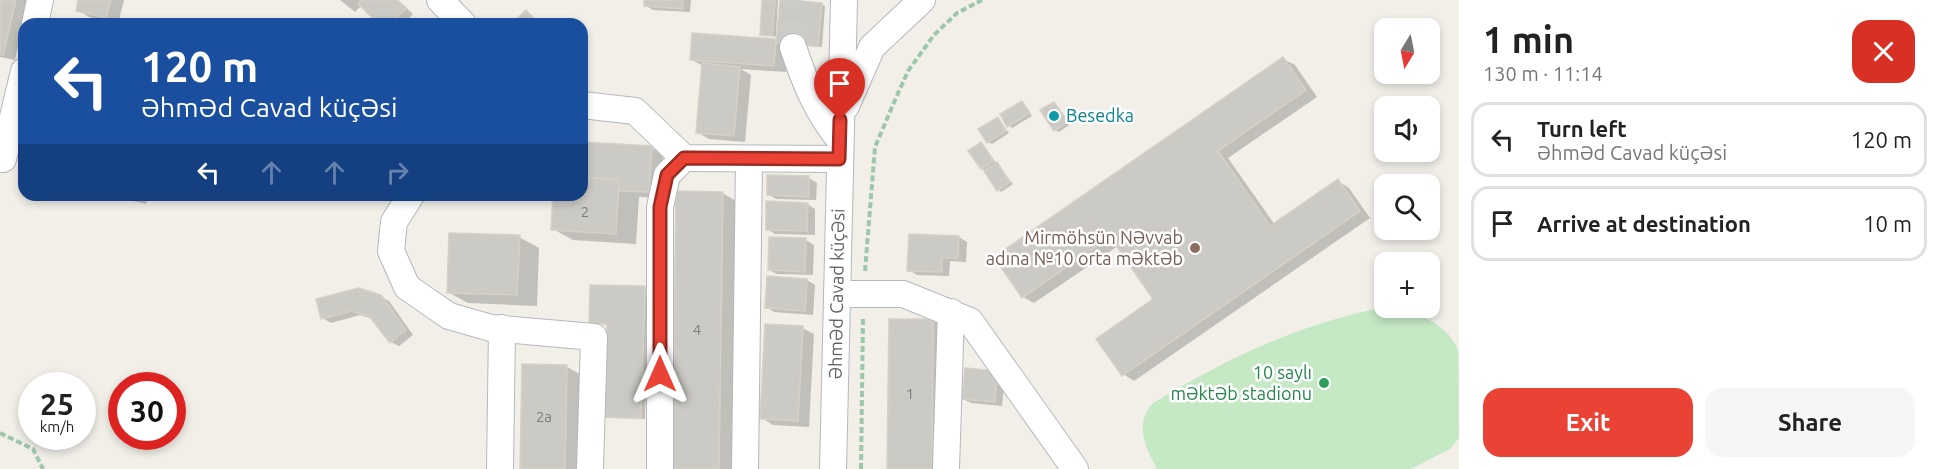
<!DOCTYPE html>
<html lang="en">
<head>
<meta charset="utf-8">
<style>
	body { margin:0; font-family:Ubuntu,sans-serif; background:#f6f6f6; color:#222; height:100vh; display:flex; flex-direction:column; font-size:22px; white-space:nowrap }
	* { box-sizing:border-box; margin:0 }
	p { font-size:20px; color:#767676 }
	.icon { flex:none; width:33px; height:33px; fill:none; stroke:currentColor; stroke-width:2; stroke-linecap:round; stroke-linejoin:round }
	.map { position:relative; flex:1; overflow:hidden }
	.sheet { display:flex; flex-direction:column; background:#fff; width:480px }
	.sheet>* { flex:none }
	.top-card { position:absolute; left:18px; top:18px; width:570px; height:183px; border-radius:18px; box-shadow:0 3px 9px #0003; background:#1a4fa0; color:#fff; overflow:hidden }
	.needle { width:39px; rotate:190deg }
	.fabs { position:absolute; left:1374px; top:18px; display:grid; gap:12px }
	.fabs a { display:grid; place-items:center; width:66px; height:66px; border-radius:12px; background:#fff; box-shadow:0 3px 9px #0003; font-size:30px }
	.speed { position:absolute; left:18px; top:372px; display:flex; gap:12px; font-size:30px; font-weight:700; text-align:center }
	.speed>* { display:grid; place-content:center; width:78px; height:78px; border-radius:50%; background:#fff; box-shadow:0 3px 9px #0003; line-height:1 }
	.speed small { font-size:15px; font-weight:400 }
	.speed .limit { border:9px solid #d22; background:#fff; color:#111 }
	.pin { position:absolute; display:grid; place-items:center; width:51px; height:51px; color:#fff; margin:-62px -26px; border-radius:50% 50% 50% 0; rotate:-45deg; box-shadow:0 0 6px #0007 }
	.pin .icon { rotate:45deg }
	.me { position:absolute; width:66px; margin:-33px; rotate:0deg; stroke-linejoin:round; filter:drop-shadow(0 0 4px #0008) }
	.turn { display:flex; align-items:center; gap:21px; height:126px; padding:0 24px; font-size:27px }
	.turn .icon { width:78px; height:78px; stroke-width:2.5 }
	.turn b { display:block; font-size:42px; line-height:51px }
	.lanes { display:flex; align-items:center; height:57px; padding:0 24px; background:#0003; justify-content:center; gap:30px; direction:ltr }
	.lanes .off { opacity:.35 }
	.round { display:grid; place-items:center; flex:none; width:63px; height:63px; border-radius:18px; background:#f6f6f6 }
	.overview { display:flex; align-items:center; justify-content:space-between; height:102px; padding:0 24px }
	h1 { font-size:36px; font-weight:700; line-height:45px }
	.action { display:flex; gap:12px; margin-top:auto; padding:12px 24px }
	.action a { flex:1; height:69px; border-radius:18px; background:#ea4335; color:#fff; font-size:24px; font-weight:700; line-height:69px; text-align:center }
	.action a+a { background:#f6f6f6; color:#222 }
	ul { padding:0; list-style:none }
	li { display:flex; align-items:center; gap:18px; height:75px; margin:0 12px 9px; padding:0 12px; border:3px solid #e0e0e0; border-radius:18px }
	li div { flex:1 }
	li b { display:block; font-size:22px }
	li em { font-style:normal }
	main { display:flex; flex:1; min-height:0 }
	.map>svg:first-child { display:block }
	.green { fill:#c5e8c5 }
	.shadow { fill:#0003 }
	.building { fill:#cccac5; stroke:#d6d1c6; stroke-width:1.5 }
	.lines { fill:none; stroke-linecap:round; stroke-linejoin:round }
	.minor-tunnel { stroke:#ccccc8; stroke-width:26; stroke-dasharray:26 13; stroke-linecap:butt }
	.minor-casing { stroke:#b5b8bc; stroke-width:28 }
	.path { stroke:#9cc7a9; stroke-width:4; stroke-dasharray:6 3; stroke-linecap:butt }
	.minor { stroke:#fff; stroke-width:26 }
	.route-casing { stroke:#982c22; stroke-width:15 }
	.route { stroke:#ea4335; stroke-width:10 }
	.culture-dot { fill:#0f9aa8; stroke:#fff; stroke-width:2 }
	.education-dot { fill:#8d6e63; stroke:#fff; stroke-width:2 }
	.leisure-dot { fill:#2e9e5b; stroke:#fff; stroke-width:2 }
	.labels { text-anchor:middle; stroke-width:5; stroke-linejoin:round; paint-order:stroke }
	.number-label { font-size:15px; fill:#7a7d7f }
	.culture-label { font-size:18px; fill:#0d838f; stroke:#fff; text-anchor:start }
	.education-label { font-size:18px; fill:#785e54; stroke:#fff; text-anchor:end }
	.street-label { font-size:18px; fill:#5f6368; stroke:#fff }
	.leisure-label { font-size:18px; fill:#27864d; stroke:#fff; text-anchor:end }
</style>
</head>
<body>
<main>
<div class="map">
<svg width="1459" height="469" viewBox="0 0 1459 469">
	<rect width="100%" height="100%" fill="#f1efe8"/>
	<path class="green" d="M1381,308c31,4 63,10 77,42 1,12 1,71 1,88l-9,11 -39,20h-254c-12,-22 -23,-45 -4,-66 76,-45 140,-77 228,-95z"/>
	<g class="shadow">
		<polygon points="0,0 28,0 15,60 0,57"/>
		<polygon points="80,0 124,0 118,24 89,17 78,10"/>
		<polygon points="340,0 398,0 413,14 403,24 381,24 362,5 355,12"/>
		<polygon points="646,0 691,0 690,12 653,10 645,5"/>
		<polygon points="764,0 778,0 776,35 821,4 825,6 822,47 788,45 786,72 741,69 751,75 745,142 709,139 697,132 703,66 692,60 694,34 778,41 778,37 761,34"/>
		<polygon points="1283,59 1295,65 1317,97 1228,158 1275,225 1338,181 1349,188 1370,218 1134,381 1123,374 1155,300 1118,246 1034,303 1023,297"/>
		<polygon points="1022,103 1032,116 1012,128 1008,125"/>
		<polygon points="1054,103 1071,124 1059,132 1055,130"/>
		<polygon points="998,119 1009,133 992,144 988,142"/>
		<polygon points="582,143 652,148 663,154 660,198 639,197 636,244 573,240 553,229 555,195 582,195"/>
		<polygon points="981,144 1013,184 1001,192 982,168"/>
		<polygon points="809,178 817,183 816,200 776,199 768,194"/>
		<polygon points="722,193 740,203 736,469 674,469"/>
		<polygon points="108,195 148,195 146,204"/>
		<polygon points="807,204 815,209 815,235 775,234 767,229"/>
		<polygon points="519,237 539,248 537,306 468,303 448,292"/>
		<polygon points="959,237 967,242 966,262 950,261 949,276 917,275 909,270"/>
		<polygon points="806,240 814,245 813,275 777,274 769,270"/>
		<polygon points="807,280 815,285 813,315 774,312 766,307"/>
		<polygon points="645,288 648,290 645,419 610,418 606,416 609,325 591,323"/>
		<polygon points="380,296 389,301 413,335 399,346 391,342 373,319 360,315 331,323 323,318"/>
		<polygon points="890,320 933,321 951,331 949,469 889,469"/>
		<polygon points="802,328 814,334 809,427 773,425 762,418"/>
		<polygon points="523,366 567,367 585,377 583,469 521,469"/>
		<polygon points="966,370 1005,377 1002,406 971,403 963,399"/>
	</g>
	<g class="building">
		<polygon points="0,0 16,0 3,55 0,54"/>
		<polygon points="78,0 111,0 106,18 76,11"/>
		<polygon points="362,0 397,0 406,8 391,24 379,24 358,4"/>
		<polygon points="644,0 683,0 683,9 644,6"/>
		<polygon points="762,0 775,0 772,36 760,35"/>
		<polygon points="780,0 822,3 818,46 776,43"/>
		<polygon points="526,10 539,24 511,24"/>
		<polygon points="692,33 776,39 774,66 690,60"/>
		<polygon points="1283,57 1306,90 1218,151 1270,226 1338,179 1360,211 1122,376 1096,339 1153,299 1110,237 1022,298 994,257"/>
		<polygon points="702,63 740,67 734,136 696,133"/>
		<polygon points="1022,101 1030,113 1007,127 1000,114"/>
		<polygon points="1054,102 1068,122 1054,131 1040,110"/>
		<polygon points="998,117 1006,131 987,143 978,129"/>
		<polygon points="582,142 652,146 649,192 618,191 619,180 582,177"/>
		<polygon points="981,142 994,161 981,169 968,151"/>
		<polygon points="997,162 1010,182 997,191 984,171"/>
		<polygon points="767,175 809,176 809,197 767,195"/>
		<polygon points="582,177 619,180 616,234 551,230 553,195 582,195"/>
		<polygon points="676,191 723,192 719,469 672,469"/>
		<polygon points="766,201 808,203 807,231 766,230"/>
		<polygon points="449,233 520,235 517,295 447,293"/>
		<polygon points="909,234 959,236 958,258 942,258 942,272 907,271"/>
		<polygon points="769,237 806,238 805,272 768,270"/>
		<polygon points="767,276 807,279 805,311 765,308"/>
		<polygon points="590,285 645,286 641,418 605,417 607,324 589,323"/>
		<polygon points="359,288 381,295 406,330 390,343 369,316 351,311 321,319 316,299"/>
		<polygon points="889,319 933,319 932,469 887,469"/>
		<polygon points="765,324 803,326 798,421 760,419"/>
		<polygon points="522,364 567,365 565,469 520,469"/>
		<polygon points="965,368 997,371 995,402 962,399"/>
	</g>
	<g class="lines">
		<polyline class="minor-tunnel" points="793,47 798,0"/>
		<defs>
			<g id="minor">
				<polyline points="440,0 463,24"/>
				<polyline points="35,24 40,0"/>
				<path d="M793,47c11,33 24,66 47,93"/>
				<polyline points="582,105 635,111 684,158 839,159"/>
				<polyline points="846,106 872,47 922,0"/>
				<polyline points="3,159 24,71"/>
				<polyline points="411,195 394,222 391,251 407,287 449,316 491,328 594,337 590,469"/>
				<polyline points="837,294 903,294 970,321 1075,469"/>
				<polyline points="500,469 502,328"/>
				<polyline points="660,469 660,207 667,175 684,158"/>
				<polyline points="745,469 749,160"/>
				<polyline points="833,469 844,0"/>
				<polyline points="946,469 951,312"/>
			</g>
		</defs>
		<use href="#minor" class="minor-casing"/>
		<g class="path">
			<polyline points="865,271 875,147 895,100 908,71 934,35 957,13 982,0"/>
			<polyline points="0,433 33,449 43,469"/>
			<polyline points="861,469 863,317"/>
		</g>
		<use href="#minor" class="minor"/>
	</g>
	<g class="lines">
		<defs>
			<polyline id="route" points="660,374 660,207 667,175 684,158 839,159 840,120"/>
		</defs>
		<use href="#route" class="route-casing"/>
		<use href="#route" class="route"/>
	</g>
	<circle class="culture-dot" cx="1054" cy="116" r="6"/>
	<circle class="education-dot" cx="1195" cy="248" r="6"/>
	<circle class="leisure-dot" cx="1324" cy="383" r="6"/>
	<g class="labels">
		<g class="number-label">
			<text x="585" y="217">2</text>
			<text x="697" y="335">4</text>
			<text x="910" y="399">1</text>
			<text x="544" y="422">2a</text>
		</g>
		<g class="culture-label">
			<text x="1066" y="122">Besedka</text>
		</g>
		<g class="education-label">
			<text x="1183" y="244">Mirmöhsün Nəvvab<tspan x="1183" dy="21">adına №10 orta məktəb</tspan></text>
		</g>
		<g class="street-label">
			<text transform="translate(837 294) rotate(-89)" y="6">Əhməd Cavad küçəsi</text>
		</g>
		<g class="leisure-label">
			<text x="1312" y="379">10 saylı<tspan x="1312" dy="21">məktəb stadionu</tspan></text>
		</g>
	</g>
</svg>
<div class="fabs">
<a><svg class="needle" viewBox="-14 -14 28 28"><path d="M0-13l5 13h-10z" fill="#e53935"/><path d="M0 13l5-13h-10z" fill="#767676"/></svg></a>
<a><svg class="icon" aria-label="sound" viewBox="0 0 24 24"><path d="M4 9h4l5-4v14l-5-4H4zM17 9q2 3 0 6"/></svg></a>
<a><svg class="icon" aria-label="search" viewBox="0 0 24 24"><circle cx="10" cy="10" r="6"/><path d="M15 15l6 6"/></svg></a>
<a>+</a>
</div>
<div class="speed"><div>25<small>km/h</small></div><div class="limit">30</div></div>
<div class="pin" style="left:840px;top:120px;background:#d93025"><svg class="icon" aria-label="arrive" viewBox="0 0 24 24"><path d="M6 21V4h12l-3 4 3 4H6"/></svg></div>
<svg class="me" style="left:660px;top:374px" viewBox="-20 -20 40 40"><path d="M0-17L14 15 0 8-14 15z" fill="#ea4335" stroke="#fff" stroke-width="4"/></svg>
<div class="top-card">
<div class="turn"><svg class="icon" aria-label="left" viewBox="0 0 24 24"><path d="M17 20v-9H6M10 6l-5 5 5 5"/></svg><div><b>120 m</b>Əhməd Cavad küçəsi</div></div>
<div class="lanes"><svg class="icon" aria-label="left" viewBox="0 0 24 24"><path d="M17 20v-9H6M10 6l-5 5 5 5"/></svg><svg class="icon off" aria-label="ahead" viewBox="0 0 24 24"><path d="M12 20V5M6 11l6-6 6 6"/></svg><svg class="icon off" aria-label="ahead" viewBox="0 0 24 24"><path d="M12 20V5M6 11l6-6 6 6"/></svg><svg class="icon off" aria-label="right" viewBox="0 0 24 24"><path d="M7 20v-9h11M14 6l5 5-5 5"/></svg></div>
</div>
</div>
<section class="sheet">
<div class="overview"><div><h1>1 min</h1><p>130 m · 11:14</p></div><a class="round" style="background:#d93025;color:#fff"><svg class="icon" aria-label="close" viewBox="0 0 24 24"><path d="M6 6l12 12M18 6L6 18"/></svg></a></div>
<ul>
<li><svg class="icon" aria-label="left" viewBox="0 0 24 24"><path d="M17 20v-9H6M10 6l-5 5 5 5"/></svg><div><b>Turn left</b><p>Əhməd Cavad küçəsi</p></div><em>120 m</em></li>
<li><svg class="icon" aria-label="arrive" viewBox="0 0 24 24"><path d="M6 21V4h12l-3 4 3 4H6"/></svg><div><b>Arrive at destination</b></div><em>10 m</em></li>
</ul>
<div class="action"><a>Exit</a><a>Share</a></div>
</section>
</main>
</body>
</html>
